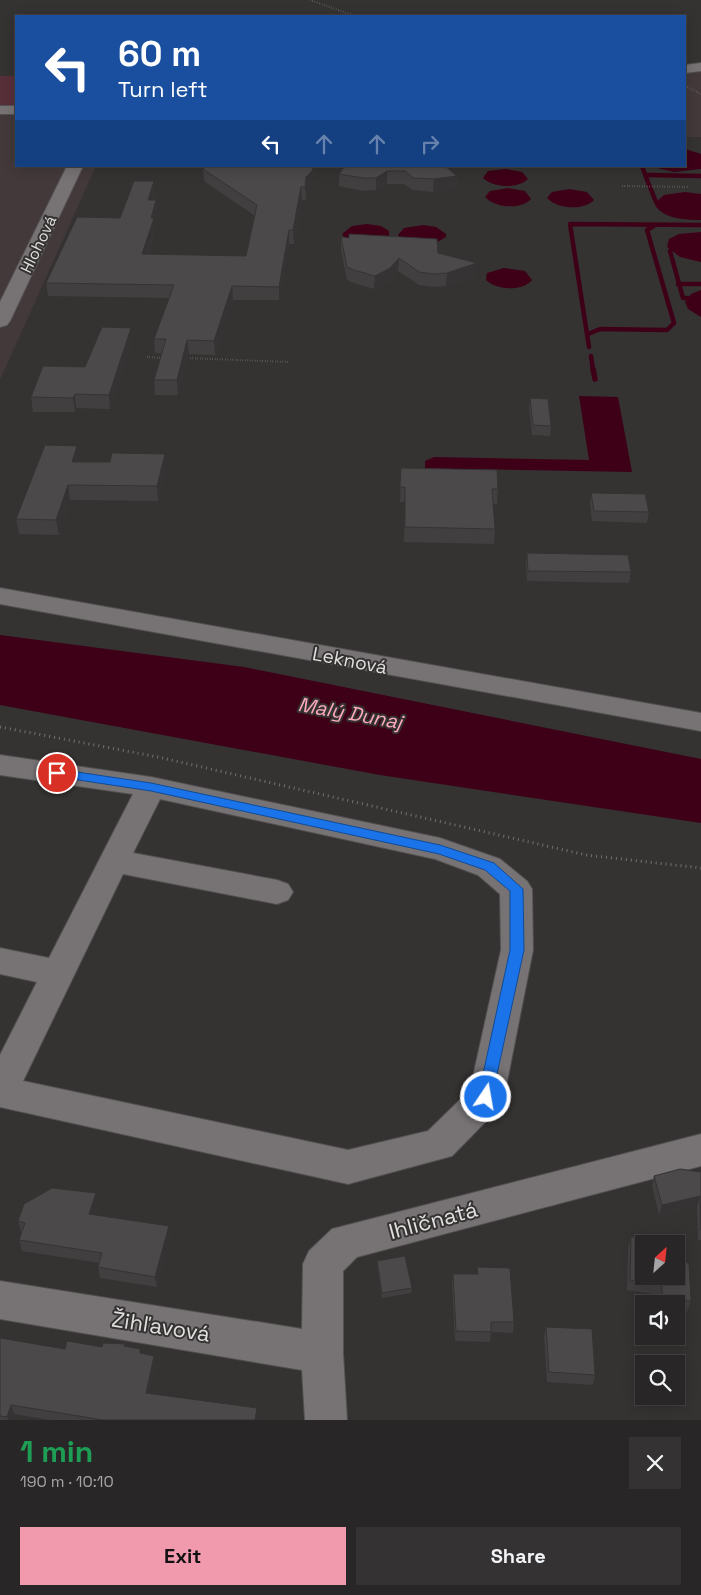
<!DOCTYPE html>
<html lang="en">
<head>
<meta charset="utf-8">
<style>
	body { margin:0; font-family:"Space Grotesk",sans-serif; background:#343232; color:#f1f3f6; height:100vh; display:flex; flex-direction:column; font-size:19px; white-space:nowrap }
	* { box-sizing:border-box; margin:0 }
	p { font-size:16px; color:#a5a5a7 }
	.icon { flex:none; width:28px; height:28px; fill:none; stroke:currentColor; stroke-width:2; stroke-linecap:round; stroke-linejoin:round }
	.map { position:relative; height:1420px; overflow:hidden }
	.panel { display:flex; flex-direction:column; background:#282626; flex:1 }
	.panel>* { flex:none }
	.banner { position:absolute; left:15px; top:15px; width:671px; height:152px; border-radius:0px; box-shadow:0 2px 12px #0003,0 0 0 1px #444343; background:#1a4fa0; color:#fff; overflow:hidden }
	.needle { width:32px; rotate:27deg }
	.controls { position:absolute; left:635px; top:1235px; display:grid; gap:10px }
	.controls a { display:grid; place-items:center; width:50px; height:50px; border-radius:0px; background:#282626; box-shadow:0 2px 12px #0003,0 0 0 1px #444343; font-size:25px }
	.pin { position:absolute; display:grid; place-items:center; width:42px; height:42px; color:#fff; margin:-21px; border:2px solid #fff; border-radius:50%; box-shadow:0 1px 5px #0007 }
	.me { position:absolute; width:55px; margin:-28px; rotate:12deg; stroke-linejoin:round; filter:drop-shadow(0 0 4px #0008) }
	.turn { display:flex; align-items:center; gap:18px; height:105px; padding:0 20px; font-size:22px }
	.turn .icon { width:65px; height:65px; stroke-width:2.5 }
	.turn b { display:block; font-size:35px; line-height:42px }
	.lanes { display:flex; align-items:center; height:48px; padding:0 20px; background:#0003; justify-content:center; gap:25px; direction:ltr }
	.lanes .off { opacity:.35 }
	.round { display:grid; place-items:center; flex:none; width:52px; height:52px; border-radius:0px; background:#343232 }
	.head { display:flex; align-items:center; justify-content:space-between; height:85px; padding:0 20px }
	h1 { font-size:30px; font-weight:700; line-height:38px; color:#1e9e55 }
	.action { display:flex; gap:10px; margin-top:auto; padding:10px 20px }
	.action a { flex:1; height:58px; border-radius:0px; background:#f29aad; color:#111; font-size:20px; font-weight:700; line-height:58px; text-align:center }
	.action a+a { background:#343232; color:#f1f3f6 }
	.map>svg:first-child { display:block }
	.built { fill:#43393b }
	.green { fill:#572f39 }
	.water { fill:#3e0017 }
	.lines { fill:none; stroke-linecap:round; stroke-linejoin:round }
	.stream-far1 { stroke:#3e0017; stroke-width:4.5 }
	.stream { stroke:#3e0017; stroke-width:5.5 }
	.minor-casing { stroke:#535051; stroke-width:2 }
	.path-far1 { stroke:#747171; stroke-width:2; stroke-dasharray:0.5 2; stroke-linecap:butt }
	.path { stroke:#747171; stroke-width:3; stroke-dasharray:1 4; stroke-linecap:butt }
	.minor { fill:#777374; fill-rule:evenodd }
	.wall { fill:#413f40 }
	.shaded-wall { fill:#353334 }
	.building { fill:#4c494a; stroke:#353334 }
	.route { fill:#1a73e8; stroke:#114b97 }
	.labels { text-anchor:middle; stroke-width:4; stroke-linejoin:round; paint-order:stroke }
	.far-street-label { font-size:16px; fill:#e1dfdf; stroke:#353232 }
	.street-label { font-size:19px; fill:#e1dfdf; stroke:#353232 }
	.water-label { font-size:20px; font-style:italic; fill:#fdaabc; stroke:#353232 }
	.near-street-label { font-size:22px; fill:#e1dfdf; stroke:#353232 }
</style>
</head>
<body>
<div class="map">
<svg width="701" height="1420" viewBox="0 0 701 1420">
	<rect width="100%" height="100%" fill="#353232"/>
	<g class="built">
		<polygon points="701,70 701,137 685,137 685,72"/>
		<polygon points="16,113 16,166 96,166 0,380 0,114"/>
	</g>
	<rect class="green" x="0" y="76" width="16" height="31"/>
	<g class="water">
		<polygon points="685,149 701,154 701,169 674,172 649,166 685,166"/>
		<path d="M506,169l16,3 6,7c-10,10 -35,9 -45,-1l5,-7z"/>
		<path d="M508,188l17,3 6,8c-10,11 -36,9 -46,-2l5,-6z"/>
		<path d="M569,189l18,3 7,8c-10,11 -37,9 -47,-2l5,-6z"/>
		<path d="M685,192l16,2v26c-15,0 -38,-1 -46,-15l1,-3 8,-7z"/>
		<polygon points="367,224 381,226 389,231 389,237 346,240 342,234 352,226"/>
		<polygon points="423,225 436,227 446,234 446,237 434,244 399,238 398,235 404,228"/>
		<polygon points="701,232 701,262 680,257 667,247 669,239 679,234"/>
		<path d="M504,268l21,3 7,9c-10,12 -36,10 -46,0l1,-7z"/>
		<polygon points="701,290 701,317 688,309 685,302 691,294"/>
		<polygon points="579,396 618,397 632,472 471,469 425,483 425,461 434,457 589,460"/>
		<polygon points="0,635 244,667 701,759 701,823 380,775 0,705"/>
	</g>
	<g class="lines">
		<g class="stream-far1">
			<polyline points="642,166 649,185"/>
			<polyline points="647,175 701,176"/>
			<polyline points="650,187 656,202"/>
			<polyline points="670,251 683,298 687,298"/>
			<polyline points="678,284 701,284"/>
			<polyline points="588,334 600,329 667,330 674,323 647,230 655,225"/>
			<polyline points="589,347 570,224 701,225"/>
			<polyline points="591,356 593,370"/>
		</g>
		<polyline class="stream" points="593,369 595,379"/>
		<defs>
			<g id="minor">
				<polygon points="701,63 701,71 685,73 685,65"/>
				<rect x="0" y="106" width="16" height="8"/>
				<polygon points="67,166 83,166 10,321 7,325 0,327 0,302"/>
				<polygon points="0,588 701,713 701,731 0,604"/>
				<path d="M0,755l151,22 289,61 60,21 27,22 5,8 1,61 -29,147 -5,11 -47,48 -104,28 -348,-77v-52l37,-73 -37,-8v-26l49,10 84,-164 -133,-19zM160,799l275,60 43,16 22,19 1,56 -31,140 -42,41 -80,19 -325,-69 100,-207 154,30 11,-4 5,-8 -5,-8 -11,-4 -144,-27z"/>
				<polygon points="701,1134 701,1166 357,1257 343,1271 343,1353 347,1420 305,1420 302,1370 0,1319 0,1281 302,1329 303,1264 309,1251 332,1229"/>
			</g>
		</defs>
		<use href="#minor" class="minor-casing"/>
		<g class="path-far1">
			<polyline points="310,0 355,16"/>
			<polyline points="685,86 701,94"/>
			<polyline points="622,186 689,187"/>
			<polyline points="147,357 163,358"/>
			<polyline points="185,358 289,362"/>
		</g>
		<polyline class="path" points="0,727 158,757 586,855 701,868"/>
		<use href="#minor" class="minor"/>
	</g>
	<g class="wall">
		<polygon points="345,166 457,176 456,188 433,192 413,190 404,184 387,184 376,190 363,191 339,186 339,174"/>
		<polygon points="203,169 313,183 307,189 306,200 302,200 294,244 289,244 279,300 233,300 215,355 189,354 178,395 155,395 154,380 162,353 155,353 154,339 169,298 48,296 46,283 120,218 155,194 154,200 156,200 157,213 155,221 155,231 148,254 246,256 255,216 204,181"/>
		<polygon points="341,237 438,253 476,276 446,286 432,287 419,285 398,271 390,281 374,289 354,283 347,280 341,250"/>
		<polygon points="132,342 110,409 76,408 75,412 33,412 31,397 85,367"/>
		<polygon points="530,398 551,426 550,436 532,435 529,408"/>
		<polygon points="80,460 79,462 166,469 158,501 70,500 59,535 19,534 16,519"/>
		<polygon points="401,468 498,489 497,504 493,504 495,529 494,544 404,542 405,502 400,502"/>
		<polygon points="591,493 649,512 647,523 592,521 590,504"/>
		<polygon points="527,553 631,572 629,583 527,581 526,563"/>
		<polygon points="701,1172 701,1240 698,1240 697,1206 659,1215 652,1186 654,1176"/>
		<polygon points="98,1204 94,1215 171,1237 157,1287 100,1278 98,1267 99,1263 22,1251 19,1240 22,1232 21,1232 18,1221"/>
		<polygon points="631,1237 644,1276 689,1263 691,1301 687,1312 676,1310 676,1304 659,1304 659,1295 627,1290 628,1248"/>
		<polygon points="377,1261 412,1288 411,1293 382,1298 377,1267"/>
		<polygon points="477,1267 514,1322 513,1333 491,1332 490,1342 455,1341 452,1284 453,1274 477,1274"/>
		<polygon points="546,1327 595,1375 593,1385 547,1382 544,1337"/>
		<polygon points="0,1338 65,1349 102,1347 125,1344 126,1347 141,1353 154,1356 156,1365 149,1394 258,1417 257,1420 50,1420 14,1414 13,1420 0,1420"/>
	</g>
	<g class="shaded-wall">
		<polygon points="313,170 313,183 307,189 306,200 305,187 306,177"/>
		<polygon points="387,171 387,184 376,190 376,178"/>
		<polygon points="457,176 456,188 433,192 434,179"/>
		<polygon points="154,181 155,194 149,213 148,200"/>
		<polygon points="301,187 302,200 294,244 293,230"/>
		<polygon points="156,200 157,213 155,221 155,231 143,267 142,254"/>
		<polygon points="289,230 289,244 279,300 279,287"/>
		<polygon points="399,258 398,271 390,281 374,289 375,276"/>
		<polygon points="477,263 476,276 446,286 447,273"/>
		<polygon points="232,286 233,300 215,355 214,341"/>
		<polygon points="131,328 132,342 110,409 109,395"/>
		<polygon points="187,340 189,354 178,395 177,380"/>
		<polygon points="75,394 76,408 75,412 73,398"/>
		<polygon points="77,446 80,460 74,477 72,462"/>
		<polygon points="165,454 166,469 158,501 157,486"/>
		<polygon points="68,485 70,500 59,535 56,520"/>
		<polygon points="96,1193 98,1204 91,1225 89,1214"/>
		<polygon points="700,1196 697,1206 659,1215 662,1205"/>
		<polygon points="169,1226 171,1237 157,1287 155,1277"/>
		<polygon points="154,1356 156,1365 148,1403 146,1393"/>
		<polygon points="11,1405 14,1414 13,1420 8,1420 7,1417"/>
		<polygon points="257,1408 258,1417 257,1420 255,1420"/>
	</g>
	<g class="building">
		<polygon points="206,166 312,166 313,170 306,177 305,187 301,187 293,230 289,230 279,287 232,286 214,341 187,340 177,380 154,380 166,339 154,339 174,285 46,283 77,217 120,218 134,181 154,181 148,200 156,200 151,218 154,218 142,254 246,256 257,205 203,169"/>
		<polygon points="345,166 445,166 457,176 434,179 413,178 405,171 387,171 376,178 364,178 339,174"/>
		<polygon points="349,234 437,239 438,253 477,263 447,273 433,274 419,272 399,258 390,268 375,276 354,270 347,267 341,237 349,238"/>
		<polygon points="102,327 131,328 109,395 75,394 73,398 31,397 43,366 85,367"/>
		<polygon points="530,398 548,399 551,426 533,425"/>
		<polygon points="45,445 77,446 72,462 110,462 112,453 165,454 157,486 68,485 56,520 16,519"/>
		<polygon points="401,468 497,470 498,489 492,489 495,529 405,527 405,487 400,487"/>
		<polygon points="591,493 645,494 649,512 594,511"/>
		<polygon points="527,553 628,555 631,572 528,571"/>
		<polygon points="680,1169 701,1172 701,1230 700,1196 662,1205 654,1176"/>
		<polygon points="52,1188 96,1193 89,1214 169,1226 155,1277 98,1267 102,1253 19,1240 25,1223 18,1221 24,1204"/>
		<polygon points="631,1237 674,1243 674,1244 644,1244 644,1276 676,1276 676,1261 689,1263 691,1301 662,1297 662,1284 630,1280"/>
		<polygon points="405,1256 412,1288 382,1293 377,1261"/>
		<polygon points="477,1267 510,1268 514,1322 491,1322 491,1332 456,1331 453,1274 478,1274"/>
		<polygon points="546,1327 592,1329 595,1375 549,1372"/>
		<polygon points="0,1338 65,1349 67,1341 102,1347 103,1343 125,1344 124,1346 140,1349 140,1353 154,1356 146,1393 257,1408 255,1420 103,1420 11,1405 7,1417 0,1416"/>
	</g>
	<polygon class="route" points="57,769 151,783 440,845 494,863 523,889 524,950 491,1102 486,1104 481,1102 478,1097 510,950 510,891 485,870 439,854 151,791 52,776 52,770"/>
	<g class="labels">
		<g class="far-street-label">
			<text transform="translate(38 244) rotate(-64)" y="6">Hlohová</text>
		</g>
		<g class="street-label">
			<text transform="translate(350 660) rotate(11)" y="7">Leknová</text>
		</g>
		<g class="water-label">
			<text transform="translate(350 713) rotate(10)" y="7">Malý Dunaj</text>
		</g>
		<g class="near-street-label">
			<text transform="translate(433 1220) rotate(-15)" y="8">Ihličnatá</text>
			<text transform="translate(161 1326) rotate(9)" y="8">Žihľavová</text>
		</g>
	</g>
</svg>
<div class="controls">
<a><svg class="needle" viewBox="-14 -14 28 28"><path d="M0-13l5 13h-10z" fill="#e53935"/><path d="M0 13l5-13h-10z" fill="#a5a5a7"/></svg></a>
<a><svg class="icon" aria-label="sound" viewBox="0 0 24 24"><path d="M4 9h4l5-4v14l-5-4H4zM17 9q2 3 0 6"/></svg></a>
<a><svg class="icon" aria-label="search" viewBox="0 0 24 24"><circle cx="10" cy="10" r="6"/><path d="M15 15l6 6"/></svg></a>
</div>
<div class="pin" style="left:57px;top:773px;background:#d93025"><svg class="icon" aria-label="arrive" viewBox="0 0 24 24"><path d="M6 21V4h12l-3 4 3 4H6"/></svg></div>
<svg class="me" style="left:486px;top:1097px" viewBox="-20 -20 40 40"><circle r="17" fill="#1a73e8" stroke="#fff" stroke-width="3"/><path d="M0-11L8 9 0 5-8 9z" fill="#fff"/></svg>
<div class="banner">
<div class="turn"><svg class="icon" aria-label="left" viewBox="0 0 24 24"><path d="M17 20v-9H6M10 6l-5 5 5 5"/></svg><div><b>60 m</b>Turn left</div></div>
<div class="lanes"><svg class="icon" aria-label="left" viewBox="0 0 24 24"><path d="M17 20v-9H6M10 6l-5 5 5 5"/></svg><svg class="icon off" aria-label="ahead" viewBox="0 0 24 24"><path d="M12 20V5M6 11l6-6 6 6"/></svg><svg class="icon off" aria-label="ahead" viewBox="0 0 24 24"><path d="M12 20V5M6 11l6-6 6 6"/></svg><svg class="icon off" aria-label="right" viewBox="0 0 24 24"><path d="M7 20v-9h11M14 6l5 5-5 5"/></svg></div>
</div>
</div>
<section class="panel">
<div class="head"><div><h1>1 min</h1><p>190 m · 10:10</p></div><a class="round"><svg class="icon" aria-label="close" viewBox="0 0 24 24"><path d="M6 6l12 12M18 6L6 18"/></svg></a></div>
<div class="action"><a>Exit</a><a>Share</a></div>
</section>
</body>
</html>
